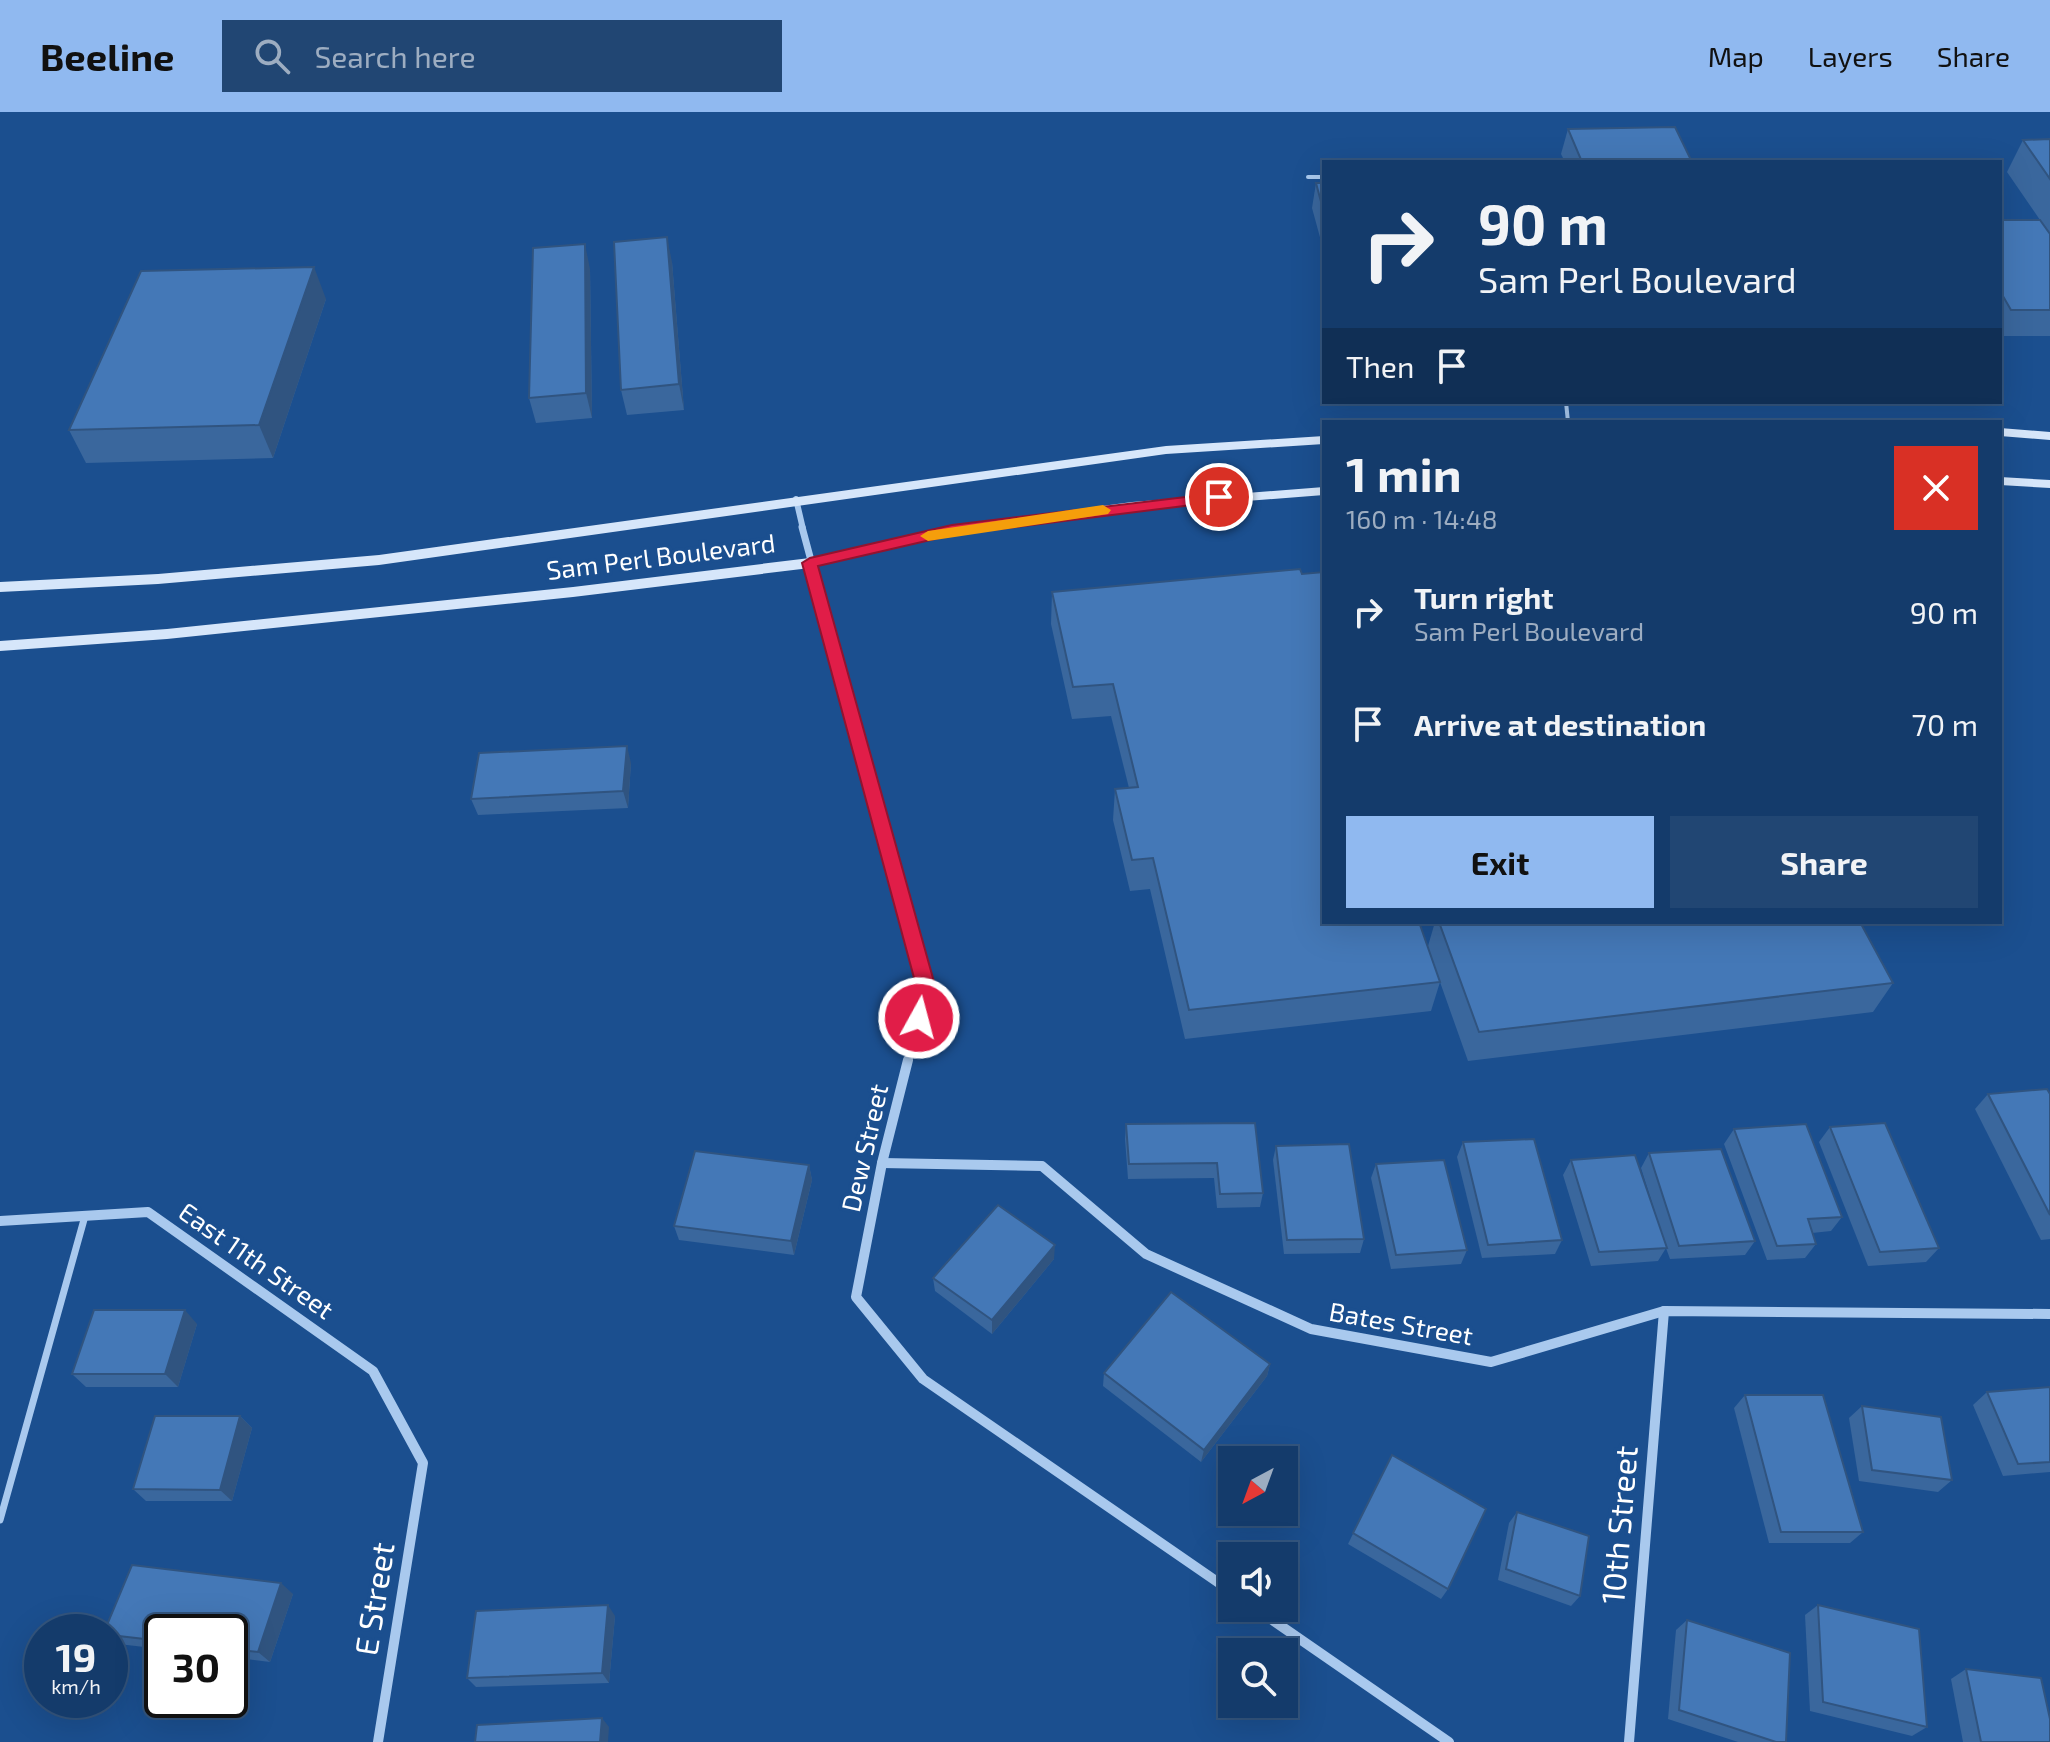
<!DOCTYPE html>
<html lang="en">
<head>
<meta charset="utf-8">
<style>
	body { margin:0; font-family:"Exo 2",sans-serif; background:#214673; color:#f1f3f6; height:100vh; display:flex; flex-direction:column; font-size:30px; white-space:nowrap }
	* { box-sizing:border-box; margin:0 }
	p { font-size:26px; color:#9dadc1 }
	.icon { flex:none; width:44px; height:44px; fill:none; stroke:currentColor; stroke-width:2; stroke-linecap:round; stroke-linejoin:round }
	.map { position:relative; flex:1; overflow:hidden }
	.panel { position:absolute; left:1322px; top:308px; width:680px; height:504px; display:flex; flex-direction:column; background:#143b6b; border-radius:0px; box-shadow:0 8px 32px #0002,0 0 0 2px #33557e }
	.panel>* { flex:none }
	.guide { position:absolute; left:1322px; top:48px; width:680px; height:244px; border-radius:0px; box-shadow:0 8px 32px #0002,0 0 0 2px #33557e; background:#143b6b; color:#f1f3f6; overflow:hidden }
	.needle { width:52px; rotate:221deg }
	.tools { position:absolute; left:1218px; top:1334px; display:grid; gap:16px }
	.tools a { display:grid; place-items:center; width:80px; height:80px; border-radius:0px; background:#143b6b; box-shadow:0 8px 32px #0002,0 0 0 2px #33557e; font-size:40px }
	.speed { position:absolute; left:24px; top:1502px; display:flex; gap:16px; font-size:40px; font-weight:700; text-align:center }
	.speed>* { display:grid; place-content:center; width:104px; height:104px; border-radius:50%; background:#143b6b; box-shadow:0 8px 32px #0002,0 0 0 2px #33557e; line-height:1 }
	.speed small { font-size:20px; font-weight:400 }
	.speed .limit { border:4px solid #111; border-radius:12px; background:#fff; color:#111 }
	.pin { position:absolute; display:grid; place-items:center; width:68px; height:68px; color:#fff; margin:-34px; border:4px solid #fff; border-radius:50%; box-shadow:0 2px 8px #0007 }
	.me { position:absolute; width:88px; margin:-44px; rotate:7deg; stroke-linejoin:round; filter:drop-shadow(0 0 6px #0008) }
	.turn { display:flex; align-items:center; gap:28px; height:168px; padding:0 24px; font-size:36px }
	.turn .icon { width:104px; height:104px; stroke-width:2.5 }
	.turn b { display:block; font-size:56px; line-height:68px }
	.then { display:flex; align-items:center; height:76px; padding:0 24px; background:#0003; gap:16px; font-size:30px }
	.round { display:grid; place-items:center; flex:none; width:84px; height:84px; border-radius:0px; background:#214673 }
	.overview { display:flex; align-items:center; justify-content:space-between; height:136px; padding:0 24px }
	h1 { font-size:48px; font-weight:700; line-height:60px }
	.primary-button { display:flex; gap:16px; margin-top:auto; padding:16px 24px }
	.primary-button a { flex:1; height:92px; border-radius:0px; background:#90b9f0; color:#111; font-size:32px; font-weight:700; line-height:92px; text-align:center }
	.primary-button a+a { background:#214673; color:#f1f3f6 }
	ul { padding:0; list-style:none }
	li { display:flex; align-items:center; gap:24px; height:112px; padding:0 24px }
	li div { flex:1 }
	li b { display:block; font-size:30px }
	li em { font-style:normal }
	header { display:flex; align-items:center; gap:48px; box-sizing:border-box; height:112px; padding:0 40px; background:#90b9f0; color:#111 }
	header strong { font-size:38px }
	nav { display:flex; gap:44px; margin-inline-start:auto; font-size:28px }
	.search { width:560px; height:72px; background:#214673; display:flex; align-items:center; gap:20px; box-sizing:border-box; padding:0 28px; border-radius:0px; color:#9dadc1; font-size:30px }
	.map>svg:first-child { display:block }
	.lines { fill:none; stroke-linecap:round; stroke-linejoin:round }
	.service-far1 { stroke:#a9c9ee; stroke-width:4 }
	.service { stroke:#a9c9ee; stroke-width:7 }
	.minor-far2 { stroke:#a9c9ee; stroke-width:6 }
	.minor-far1 { stroke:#a9c9ee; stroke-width:7 }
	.minor { stroke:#a9c9ee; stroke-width:10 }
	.secondary { fill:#d6e6fa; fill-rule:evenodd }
	.wall { fill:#3a679d }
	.shaded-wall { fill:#305480 }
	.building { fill:#4478b7; stroke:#305480; stroke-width:2 }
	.route { fill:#e11d48; stroke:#92132f; stroke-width:2 }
	.slow { fill:#f59e0b }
	.labels { text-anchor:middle; stroke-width:7; stroke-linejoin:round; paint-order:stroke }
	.street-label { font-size:26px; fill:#fff; stroke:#1b4f8f }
	.near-street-label { font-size:32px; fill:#fff; stroke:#1b4f8f }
</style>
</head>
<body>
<header>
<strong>Beeline</strong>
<div class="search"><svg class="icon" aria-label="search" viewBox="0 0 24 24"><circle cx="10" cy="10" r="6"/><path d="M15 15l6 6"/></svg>Search here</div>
<nav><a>Map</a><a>Layers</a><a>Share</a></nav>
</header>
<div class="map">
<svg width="2050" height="1630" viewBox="0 0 2050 1630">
	<rect width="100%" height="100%" fill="#1b4f8f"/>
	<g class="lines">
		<g class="service-far1">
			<polyline points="1308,65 1324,65"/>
			<polyline points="1566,290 1568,310"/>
		</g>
		<polyline class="service" points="0,1408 85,1104"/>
		<polyline class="minor-far2" points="796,387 803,417"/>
		<polyline class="minor-far1" points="802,415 926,877 908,950"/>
		<g class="minor">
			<polyline points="908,948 882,1051 856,1185 923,1267 1232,1480"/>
			<polyline points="882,1051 1042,1054 1146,1142 1311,1217 1491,1250 1664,1199 2050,1202"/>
			<polyline points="0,1109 148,1100 373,1259 423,1351 378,1630"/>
			<polyline points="1255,1496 1449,1630"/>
			<polyline points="1629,1630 1664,1199"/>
		</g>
		<g class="secondary">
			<polygon points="2000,316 2050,320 2050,328 2000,324"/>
			<polygon points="1324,324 1324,332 1166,342 379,453 158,472 0,480 0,470 158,462 379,443 1166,334"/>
			<polygon points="2000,365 2050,368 2050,376 2000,373"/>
			<polygon points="1324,375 1324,383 1132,398 952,422 810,456 573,485 167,527 0,539 0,529 167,517 573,475 810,446 952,414 1132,390"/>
		</g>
	</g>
	<g class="wall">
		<polygon points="1568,17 1692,50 1565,50 1561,42"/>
		<polygon points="2050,27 2050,224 2000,224 2000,108 2040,108 2007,60 2023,28"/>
		<polygon points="1316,71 1324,71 1324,140 1312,96"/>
		<polygon points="672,150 684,298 627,303 621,278"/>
		<polygon points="590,157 592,306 536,311 529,286"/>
		<polygon points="326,187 273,346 86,351 69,318"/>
		<polygon points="1052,480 1324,810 1428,834 1435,810 1860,810 1893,871 1873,900 1468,949 1440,870 1431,899 1185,927 1150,777 1130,779 1113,708 1115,677 1129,676 1111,604 1072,607 1051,512"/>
		<polygon points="631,651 628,696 478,703 471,687"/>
		<polygon points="1988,982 2050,982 2050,1127 2041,1128 1975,997"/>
		<polygon points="1255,1011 1263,1081 1260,1095 1217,1096 1214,1066 1128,1067 1125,1027 1126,1012"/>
		<polygon points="1830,1015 1939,1136 1926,1150 1868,1154 1819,1030"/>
		<polygon points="1734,1017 1842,1105 1831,1119 1812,1121 1816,1132 1805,1146 1767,1148 1724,1032"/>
		<polygon points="1463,1030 1562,1128 1555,1142 1482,1146 1457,1045"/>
		<polygon points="1276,1034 1364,1127 1360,1141 1284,1142 1273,1048"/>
		<polygon points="1649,1041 1755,1129 1745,1143 1670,1147 1666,1136 1658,1149 1591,1154 1563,1063 1571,1048 1663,1125 1641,1056"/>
		<polygon points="1376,1052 1467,1138 1461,1152 1391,1157 1371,1066"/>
		<polygon points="809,1053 812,1068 794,1143 679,1128 674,1114"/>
		<polygon points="1054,1147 992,1222 935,1179 933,1166"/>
		<polygon points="197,1212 178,1275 86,1275 72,1262"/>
		<polygon points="1270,1252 1267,1264 1201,1350 1103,1274 1104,1261"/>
		<polygon points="2050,1275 2050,1360 2003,1364 1973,1293 1987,1280"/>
		<polygon points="1745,1283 1863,1420 1850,1431 1769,1431 1734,1296"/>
		<polygon points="1862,1294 1952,1368 1938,1380 1859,1369 1849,1306"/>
		<polygon points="240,1304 252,1316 232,1389 146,1389 133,1377"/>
		<polygon points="1392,1343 1448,1477 1441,1487 1348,1432"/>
		<polygon points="1517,1400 1580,1484 1571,1494 1498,1468 1509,1411"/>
		<polygon points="293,1482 270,1550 230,1545 230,1520 162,1520 162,1537 118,1532 110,1526 110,1520"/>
		<polygon points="1818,1493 1927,1615 1912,1624 1810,1599 1805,1503"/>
		<polygon points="615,1504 609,1571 476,1575 467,1566"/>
		<polygon points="1687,1508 1786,1630 1738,1630 1668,1607 1676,1518"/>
		<polygon points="1966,1557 2050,1630 1963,1630 1951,1567"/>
	</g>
	<g class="shaded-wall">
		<polygon points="667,125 672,150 684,298 679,272"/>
		<polygon points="585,132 590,157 592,306 586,281"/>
		<polygon points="314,155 326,187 273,346 259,313"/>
		<polygon points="627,634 631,651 628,696 623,679"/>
		<polygon points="809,1053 812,1068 794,1143 791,1129"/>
		<polygon points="1055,1133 1054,1147 992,1222 992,1208"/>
		<polygon points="185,1198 197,1212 178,1275 165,1262"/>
		<polygon points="1270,1252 1267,1264 1201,1350 1204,1338"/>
		<polygon points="240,1304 252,1316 232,1389 220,1378"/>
		<polygon points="281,1471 293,1482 270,1550 258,1540"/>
		<polygon points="608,1493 615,1504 609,1571 602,1561"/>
		<polygon points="602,1606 609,1615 608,1630 600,1630"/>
	</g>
	<g class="building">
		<polygon points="1675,15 1692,50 1582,50 1568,17"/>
		<polygon points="2050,27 2050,67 2023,28"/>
		<polygon points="1316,71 1324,71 1324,101"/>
		<polygon points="2000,108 2040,108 2050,122 2050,198 2011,198 2000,179"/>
		<polygon points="667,125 679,272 621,278 614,130"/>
		<polygon points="585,132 586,281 529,286 533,136"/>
		<polygon points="314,155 259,313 69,318 141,159"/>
		<polygon points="1300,457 1302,462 1324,460 1324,810 1419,810 1440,870 1189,898 1153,746 1132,748 1115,677 1138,675 1113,572 1073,575 1052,480"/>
		<polygon points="627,634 623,679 471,687 479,641"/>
		<polygon points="1439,810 1860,810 1893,871 1479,920"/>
		<polygon points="2047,977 2050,982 2050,1103 1988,982"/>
		<polygon points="1255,1011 1263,1081 1220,1082 1217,1051 1129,1052 1126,1012"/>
		<polygon points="1885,1011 1939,1136 1880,1140 1830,1015"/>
		<polygon points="1806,1012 1842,1105 1808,1107 1816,1132 1777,1134 1734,1017"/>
		<polygon points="1534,1027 1562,1128 1488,1133 1463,1030"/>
		<polygon points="1349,1032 1364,1127 1287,1128 1276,1034"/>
		<polygon points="1721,1037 1755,1129 1679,1134 1649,1041"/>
		<polygon points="695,1039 809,1053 791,1129 674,1114"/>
		<polygon points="1635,1043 1667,1136 1599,1140 1571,1048"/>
		<polygon points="1444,1048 1467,1138 1396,1143 1376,1052"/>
		<polygon points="998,1093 1055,1133 992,1208 933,1166"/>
		<polygon points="1171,1180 1270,1252 1204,1338 1104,1261"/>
		<polygon points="94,1198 185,1198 165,1262 72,1262"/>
		<polygon points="2050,1275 2050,1350 2018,1352 1987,1280"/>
		<polygon points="1745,1283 1823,1283 1863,1420 1781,1420"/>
		<polygon points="1862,1294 1941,1305 1952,1368 1872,1358"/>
		<polygon points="155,1304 240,1304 220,1378 133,1377"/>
		<polygon points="1392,1343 1486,1397 1448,1477 1353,1421"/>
		<polygon points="1517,1400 1589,1424 1580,1484 1506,1457"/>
		<polygon points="132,1453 281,1471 258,1540 230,1537 230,1520 162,1520 162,1529 110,1523 110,1520 104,1520"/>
		<polygon points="608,1493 602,1561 467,1566 476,1499"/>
		<polygon points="1818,1493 1919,1517 1927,1615 1823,1590"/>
		<polygon points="1687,1508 1790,1541 1786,1630 1776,1630 1679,1598"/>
		<polygon points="1966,1557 2041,1566 2050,1607 2050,1630 1981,1630"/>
		<polygon points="602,1606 600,1630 475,1630 477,1613"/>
	</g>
	<polygon class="route" points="1219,381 1224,382 1224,389 952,423 818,454 936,877 925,912 912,912 909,906 917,877 802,451 810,446 952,413"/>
	<polygon class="slow" points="1103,393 1111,398 1108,402 928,429 920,424 928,419"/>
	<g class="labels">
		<g class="street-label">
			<text transform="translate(661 445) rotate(-7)" y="9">Sam Perl Boulevard</text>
			<text transform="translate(865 1036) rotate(-77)" y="9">Dew Street</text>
			<text transform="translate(256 1149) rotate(35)" y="9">East 11th Street</text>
			<text transform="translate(1401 1212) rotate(10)" y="9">Bates Street</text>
		</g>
		<g class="near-street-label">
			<text transform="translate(1620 1413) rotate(-85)" y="11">10th Street</text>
			<text transform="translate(375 1487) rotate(-81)" y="11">E Street</text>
		</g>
	</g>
</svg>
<div class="tools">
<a><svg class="needle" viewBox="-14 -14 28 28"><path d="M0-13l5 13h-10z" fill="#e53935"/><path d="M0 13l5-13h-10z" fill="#9dadc1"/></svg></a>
<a><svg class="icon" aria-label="sound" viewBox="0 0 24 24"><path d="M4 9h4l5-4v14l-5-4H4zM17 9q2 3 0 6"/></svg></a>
<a><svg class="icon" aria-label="search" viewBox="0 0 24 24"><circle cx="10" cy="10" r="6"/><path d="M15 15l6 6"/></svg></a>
</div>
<div class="speed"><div>19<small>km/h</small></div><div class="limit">30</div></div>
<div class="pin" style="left:1219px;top:385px;background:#d93025"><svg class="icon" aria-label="arrive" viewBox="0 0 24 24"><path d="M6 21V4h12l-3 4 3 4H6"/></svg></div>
<svg class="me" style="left:919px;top:906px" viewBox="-20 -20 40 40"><circle r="17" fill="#e11d48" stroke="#fff" stroke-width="3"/><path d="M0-11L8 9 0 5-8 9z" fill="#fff"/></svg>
<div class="guide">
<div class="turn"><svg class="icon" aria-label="right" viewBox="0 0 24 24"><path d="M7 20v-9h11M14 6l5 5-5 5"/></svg><div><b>90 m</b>Sam Perl Boulevard</div></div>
<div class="then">Then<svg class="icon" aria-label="arrive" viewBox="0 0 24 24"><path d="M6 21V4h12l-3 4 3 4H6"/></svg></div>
</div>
<section class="panel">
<div class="overview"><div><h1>1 min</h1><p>160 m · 14:48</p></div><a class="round" style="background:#d93025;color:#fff"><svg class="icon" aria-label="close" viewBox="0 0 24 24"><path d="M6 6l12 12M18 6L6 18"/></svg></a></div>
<ul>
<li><svg class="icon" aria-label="right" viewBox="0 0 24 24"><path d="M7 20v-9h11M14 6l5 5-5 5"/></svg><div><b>Turn right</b><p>Sam Perl Boulevard</p></div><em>90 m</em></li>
<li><svg class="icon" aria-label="arrive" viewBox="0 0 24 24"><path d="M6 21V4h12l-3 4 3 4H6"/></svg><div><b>Arrive at destination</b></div><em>70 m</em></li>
</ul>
<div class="primary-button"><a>Exit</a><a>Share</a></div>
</section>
</div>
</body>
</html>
